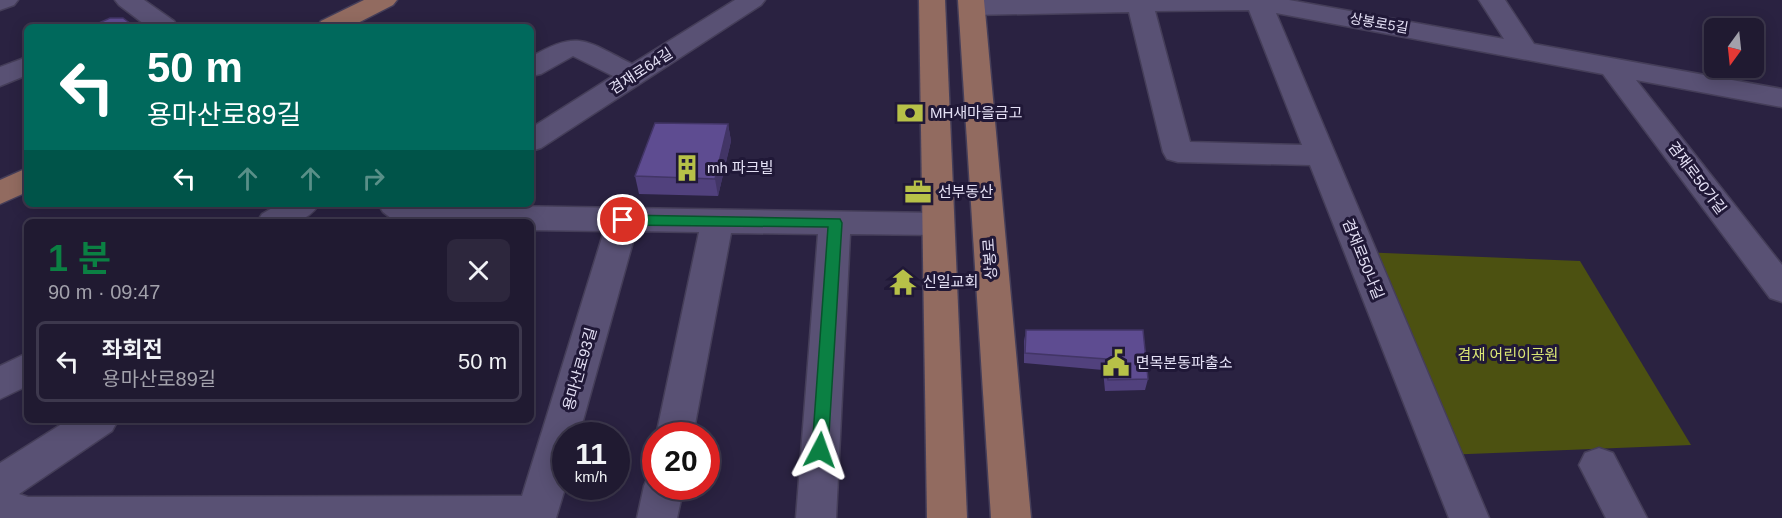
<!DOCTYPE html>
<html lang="ko">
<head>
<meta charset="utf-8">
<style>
	body { margin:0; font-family:Helvetica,"Noto Sans KR",sans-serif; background:#2d273d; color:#f1f3f6; height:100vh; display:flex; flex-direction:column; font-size:22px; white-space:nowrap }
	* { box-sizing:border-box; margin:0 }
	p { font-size:20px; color:#a2a1ab }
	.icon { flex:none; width:33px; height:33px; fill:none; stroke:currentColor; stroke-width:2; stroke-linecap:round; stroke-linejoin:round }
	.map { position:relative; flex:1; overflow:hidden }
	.drawer { position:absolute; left:24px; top:219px; width:510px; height:204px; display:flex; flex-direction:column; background:#201a31; border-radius:9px; box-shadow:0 3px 15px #0003,0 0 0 2px #3d384d }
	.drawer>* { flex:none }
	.top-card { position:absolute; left:24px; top:24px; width:510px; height:183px; border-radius:9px; box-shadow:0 3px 15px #0003,0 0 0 2px #3d384d; background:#00695c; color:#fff; overflow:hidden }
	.needle { width:39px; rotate:195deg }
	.fabs { position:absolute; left:1704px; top:18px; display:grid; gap:12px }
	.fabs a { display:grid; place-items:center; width:60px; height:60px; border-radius:9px; background:#201a31; box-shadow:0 3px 15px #0003,0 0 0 2px #3d384d; font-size:30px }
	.speed { position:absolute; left:552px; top:422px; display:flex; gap:12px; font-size:30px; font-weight:700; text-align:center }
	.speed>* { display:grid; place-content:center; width:78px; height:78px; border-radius:50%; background:#201a31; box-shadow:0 3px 15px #0003,0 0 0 2px #3d384d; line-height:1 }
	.speed small { font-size:15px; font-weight:400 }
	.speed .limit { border:9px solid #d22; background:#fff; color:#111 }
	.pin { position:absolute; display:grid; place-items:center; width:51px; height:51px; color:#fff; margin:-26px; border:3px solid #fff; border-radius:50%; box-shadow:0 2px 6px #0007 }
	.me { position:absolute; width:66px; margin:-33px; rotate:4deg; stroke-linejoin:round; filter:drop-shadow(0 0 4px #0008) }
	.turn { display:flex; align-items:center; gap:21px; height:126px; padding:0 24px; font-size:27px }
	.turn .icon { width:78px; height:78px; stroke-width:2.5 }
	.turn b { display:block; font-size:42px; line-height:51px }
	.lanes { display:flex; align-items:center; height:57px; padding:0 24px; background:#0003; justify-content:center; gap:30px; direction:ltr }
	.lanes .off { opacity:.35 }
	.round { display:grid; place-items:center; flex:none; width:63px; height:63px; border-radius:9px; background:#2d273d }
	.headline { display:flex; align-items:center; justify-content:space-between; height:102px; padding:0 24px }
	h1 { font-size:36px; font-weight:600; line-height:45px; color:#0b8043 }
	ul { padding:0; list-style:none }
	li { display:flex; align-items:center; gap:18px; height:81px; margin:0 12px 9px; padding:0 12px; border:3px solid #3d384d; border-radius:9px }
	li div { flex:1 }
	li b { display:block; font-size:22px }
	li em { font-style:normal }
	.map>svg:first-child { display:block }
	.green { fill:#4c5111 }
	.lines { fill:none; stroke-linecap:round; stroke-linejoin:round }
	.minor-casing { stroke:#453e59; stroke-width:3 }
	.major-casing { stroke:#453e59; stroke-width:3 }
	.minor { fill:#595174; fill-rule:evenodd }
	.major { fill:#926b60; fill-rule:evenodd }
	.wall { fill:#51417d }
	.shaded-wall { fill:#423566 }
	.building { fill:#5e4c91; stroke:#423566; stroke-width:1.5 }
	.route { fill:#0b8043; stroke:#07532c; stroke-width:1.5 }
	.labels { text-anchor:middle; stroke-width:6; stroke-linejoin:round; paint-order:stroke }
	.far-street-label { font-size:14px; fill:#e5e1f6; stroke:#201837 }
	.street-label { font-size:15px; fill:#e5e1f6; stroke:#201837 }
	.poi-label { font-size:15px; fill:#e5e1f6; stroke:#201837; text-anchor:start }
	.park-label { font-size:15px; fill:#dbe675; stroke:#201837 }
</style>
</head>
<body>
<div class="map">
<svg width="1782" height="518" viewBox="0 0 1782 518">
	<rect width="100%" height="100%" fill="#2a2241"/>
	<polygon class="green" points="1360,252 1580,261 1691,445 1443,455"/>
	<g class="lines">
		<defs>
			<g id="minor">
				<polygon points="0,0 18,0 14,5 0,10"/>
				<polygon points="115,0 144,0 174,21 178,27 148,27 119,5"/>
				<path d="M735,0h30l-4,5 -220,143 -10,3v-23l82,-52 -40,-20 -32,18 -10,2v-19c48,-28 55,-16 101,7z"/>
				<path d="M969,0h320l215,39 -25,-39h26l29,44 248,45v18l-146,-27 146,185v37l-12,-4 -167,-224 -327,-61 213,505h-40l-139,-353 -132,-3 -11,-3 -4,-7 -34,-140 -157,3 -9,-3 -4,-5 4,-5zM1249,10l53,135 -112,-3 -35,-131z"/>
				<polygon points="27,57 27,75 0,86 0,67"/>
				<path d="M279,204h40c-14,23 -39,18 -62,18l5,-8z"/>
				<polygon points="378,204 938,213 949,216 954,224 949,232 938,235 850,234 836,518 796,518 818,234 731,233 693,435 656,436 699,232 636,231 579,435 566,435 566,485 556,518 0,518 0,463 68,420 118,420 112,431 19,494 28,497 522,496 604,231 531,230 531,222 396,222 383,212"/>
				<polygon points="27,353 27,386 0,399 0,366"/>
				<polygon points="1599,448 1613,453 1647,518 1606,518 1579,465 1585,453"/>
				<polygon points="656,471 656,486 684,486 677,518 637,518 644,486 650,473"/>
			</g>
			<g id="major">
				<polygon points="364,0 397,0 393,5 350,27 317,27 321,21"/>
				<polygon points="919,0 945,0 967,518 927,518"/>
				<polygon points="958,0 984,0 1031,518 991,518"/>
				<polygon points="27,168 27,192 0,204 0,180"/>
			</g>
		</defs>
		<use href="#minor" class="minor-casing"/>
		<use href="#major" class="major-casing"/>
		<use href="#minor" class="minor"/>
		<use href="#major" class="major"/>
	</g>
	<g class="wall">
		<polygon points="728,124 731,141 718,196 639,194 635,176"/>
		<polygon points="1026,330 1143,330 1148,379 1145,390 1105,391 1103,370 1024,363 1024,341"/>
	</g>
	<polygon class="shaded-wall" points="728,124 731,141 718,196 715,179"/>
	<g class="building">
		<polygon points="110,18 123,18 135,27 90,27"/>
		<polygon points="655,123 728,124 715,179 635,176"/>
		<polygon points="1026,330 1143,330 1148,379 1108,380 1106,359 1025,353"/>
	</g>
	<polygon class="route" points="623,215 840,219 842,223 828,450 826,455 820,457 814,455 812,450 828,227 623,225 617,220"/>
	<defs>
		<symbol id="bank-bare" viewBox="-9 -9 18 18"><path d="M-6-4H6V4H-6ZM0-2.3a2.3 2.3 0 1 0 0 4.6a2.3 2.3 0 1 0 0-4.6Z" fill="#b7c148" stroke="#201837" stroke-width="2.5" paint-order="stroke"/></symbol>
		<symbol id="building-bare" viewBox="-9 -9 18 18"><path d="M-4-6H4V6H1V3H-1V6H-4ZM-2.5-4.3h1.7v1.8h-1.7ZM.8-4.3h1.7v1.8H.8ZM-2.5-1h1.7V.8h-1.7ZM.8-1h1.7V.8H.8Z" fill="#b7c148" stroke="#201837" stroke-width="2.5" paint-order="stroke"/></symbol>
		<symbol id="office-bare" viewBox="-9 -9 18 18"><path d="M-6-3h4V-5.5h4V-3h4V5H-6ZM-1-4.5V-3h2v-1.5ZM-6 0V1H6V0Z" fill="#b7c148" stroke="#201837" stroke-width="2.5" paint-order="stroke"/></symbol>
		<symbol id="temple-bare" viewBox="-9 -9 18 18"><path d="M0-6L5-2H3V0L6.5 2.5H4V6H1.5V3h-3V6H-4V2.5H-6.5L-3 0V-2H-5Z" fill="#b7c148" stroke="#201837" stroke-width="2.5" paint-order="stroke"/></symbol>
		<symbol id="civic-bare" viewBox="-9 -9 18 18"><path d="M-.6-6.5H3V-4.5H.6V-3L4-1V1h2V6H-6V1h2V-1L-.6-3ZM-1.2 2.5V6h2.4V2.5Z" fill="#b7c148" stroke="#201837" stroke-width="2.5" paint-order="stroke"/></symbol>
	</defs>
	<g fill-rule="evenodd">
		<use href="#bank-bare" x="891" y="94" width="38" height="38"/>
		<use href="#building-bare" x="668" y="149" width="38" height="38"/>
		<use href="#office-bare" x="899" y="173" width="38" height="38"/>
		<use href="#temple-bare" x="884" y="263" width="38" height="38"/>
		<use href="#civic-bare" x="1097" y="344" width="38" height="38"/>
	</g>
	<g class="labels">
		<g class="far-street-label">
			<text transform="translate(1379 23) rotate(10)" y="5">상봉로5길</text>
		</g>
		<g class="street-label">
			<text transform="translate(641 71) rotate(-33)" y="5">겸재로64길</text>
			<text transform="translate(1697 178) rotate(53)" y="5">겸재로50가길</text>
			<text transform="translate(990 259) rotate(-94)" y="5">상봉로</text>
			<text transform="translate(1363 259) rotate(68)" y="5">겸재로50나길</text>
			<text transform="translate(580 369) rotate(-74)" y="5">용마산로93길</text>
		</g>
		<g class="poi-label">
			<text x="930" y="118">MH새마을금고</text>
			<text x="707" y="173">mh 파크빌</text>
			<text x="938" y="197">선부동산</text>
			<text x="923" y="287">신일교회</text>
			<text x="1136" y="368">면목본동파출소</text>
		</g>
		<g class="park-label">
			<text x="1508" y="360">겸재 어린이공원</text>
		</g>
	</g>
</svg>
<div class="fabs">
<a><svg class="needle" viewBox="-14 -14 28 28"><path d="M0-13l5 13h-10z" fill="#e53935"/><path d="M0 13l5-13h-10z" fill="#a2a1ab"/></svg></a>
</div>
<div class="speed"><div>11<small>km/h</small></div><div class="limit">20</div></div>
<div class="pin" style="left:623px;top:220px;background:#d93025"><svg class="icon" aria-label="arrive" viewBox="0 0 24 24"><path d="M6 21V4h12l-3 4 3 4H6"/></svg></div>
<svg class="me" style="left:820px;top:450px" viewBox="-20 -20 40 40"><path d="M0-17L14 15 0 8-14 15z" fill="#0b8043" stroke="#fff" stroke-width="4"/></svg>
<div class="top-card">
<div class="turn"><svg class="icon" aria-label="left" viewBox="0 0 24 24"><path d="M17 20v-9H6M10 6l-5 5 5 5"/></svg><div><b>50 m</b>용마산로89길</div></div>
<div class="lanes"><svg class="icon" aria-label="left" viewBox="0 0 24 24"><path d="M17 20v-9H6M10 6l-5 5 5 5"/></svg><svg class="icon off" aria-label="ahead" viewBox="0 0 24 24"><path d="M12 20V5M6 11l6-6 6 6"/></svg><svg class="icon off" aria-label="ahead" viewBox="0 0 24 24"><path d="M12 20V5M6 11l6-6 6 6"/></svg><svg class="icon off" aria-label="right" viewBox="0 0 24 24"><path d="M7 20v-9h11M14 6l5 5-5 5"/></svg></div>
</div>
<section class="drawer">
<div class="headline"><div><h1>1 분</h1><p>90 m · 09:47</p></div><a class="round"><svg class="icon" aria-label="close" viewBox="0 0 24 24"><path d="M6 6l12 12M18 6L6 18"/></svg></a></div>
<ul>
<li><svg class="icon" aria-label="left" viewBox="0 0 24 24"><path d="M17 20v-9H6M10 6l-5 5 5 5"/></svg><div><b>좌회전</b><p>용마산로89길</p></div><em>50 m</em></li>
</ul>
</section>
</div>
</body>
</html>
